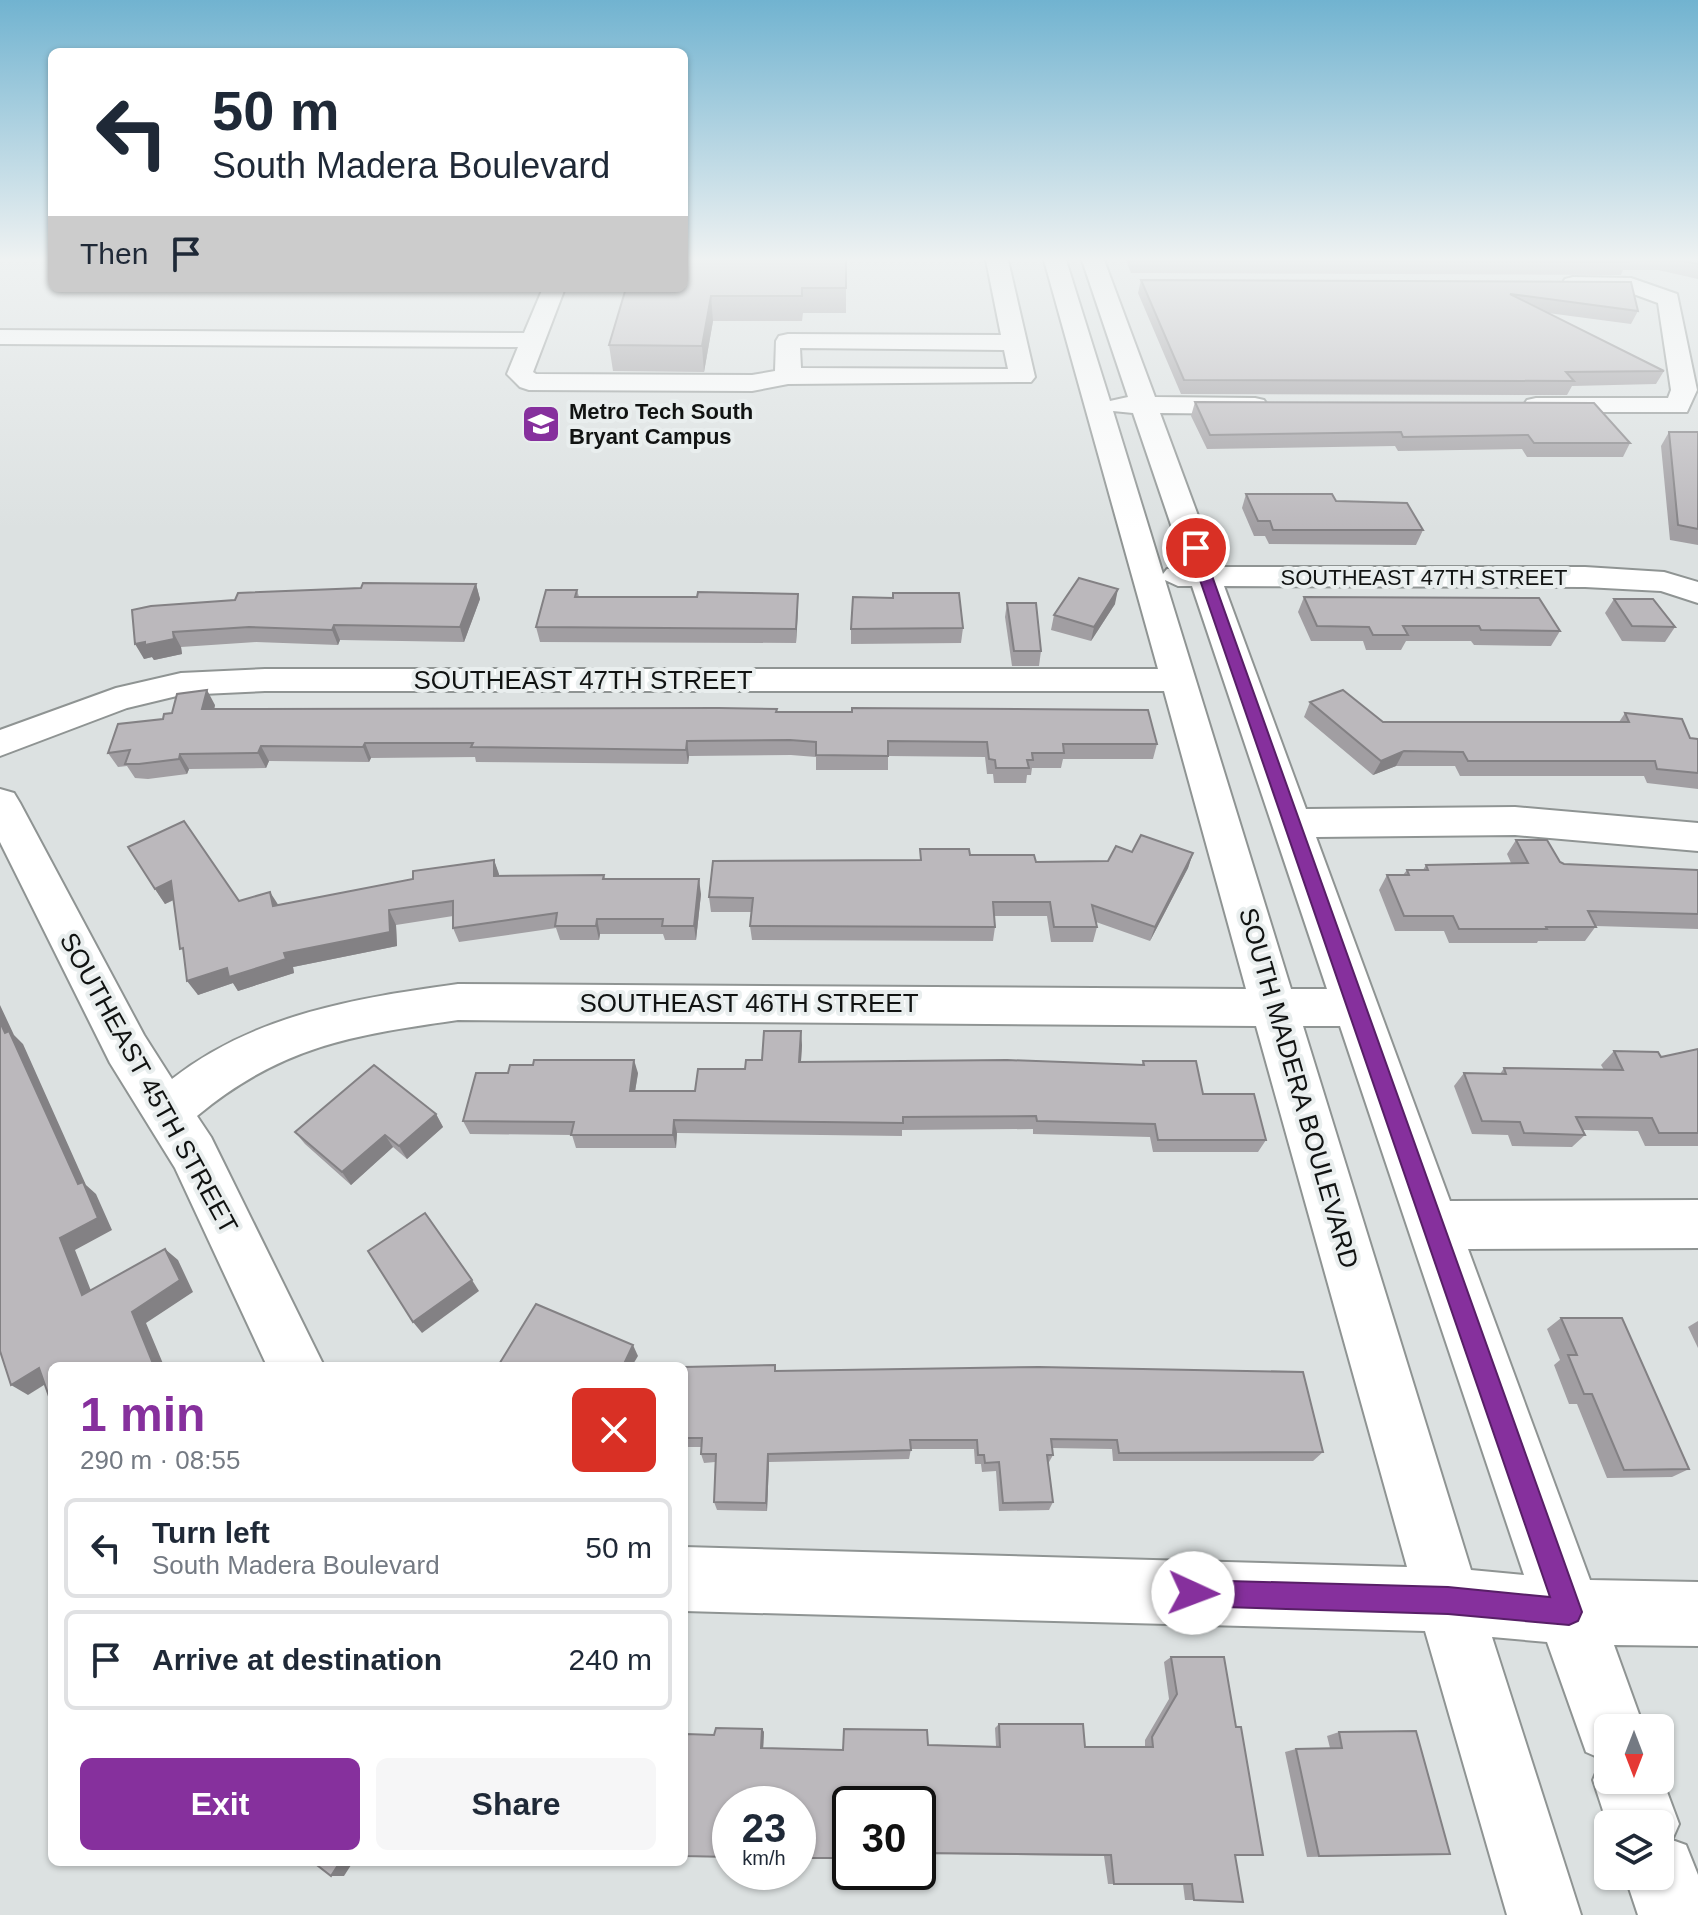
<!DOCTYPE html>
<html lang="en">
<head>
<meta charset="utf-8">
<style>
	body { margin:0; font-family:Helvetica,sans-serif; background:#f6f6f7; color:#1f2937; height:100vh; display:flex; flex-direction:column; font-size:30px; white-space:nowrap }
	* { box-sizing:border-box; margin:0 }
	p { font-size:26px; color:#747a83 }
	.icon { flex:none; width:44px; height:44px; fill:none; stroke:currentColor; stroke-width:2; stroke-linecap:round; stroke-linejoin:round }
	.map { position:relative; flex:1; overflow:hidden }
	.drawer { position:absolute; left:48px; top:1362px; width:640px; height:504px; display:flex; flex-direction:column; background:#fff; border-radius:12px; box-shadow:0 2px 6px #0004 }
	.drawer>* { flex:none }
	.top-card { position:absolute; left:48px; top:48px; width:640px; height:244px; border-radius:12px; box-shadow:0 2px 6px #0004; background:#fff; color:#1f2937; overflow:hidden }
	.needle { width:52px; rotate:180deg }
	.buttons { position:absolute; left:1594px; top:1714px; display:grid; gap:16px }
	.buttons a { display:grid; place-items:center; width:80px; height:80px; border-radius:12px; background:#fff; box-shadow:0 2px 6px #0004; font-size:40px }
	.speed { position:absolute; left:712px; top:1786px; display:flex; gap:16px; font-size:40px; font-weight:700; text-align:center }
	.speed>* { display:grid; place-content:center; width:104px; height:104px; border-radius:50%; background:#fff; box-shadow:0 2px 6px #0004; line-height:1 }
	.speed small { font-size:20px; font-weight:400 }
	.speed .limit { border:4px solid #111; border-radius:12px; background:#fff; color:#111 }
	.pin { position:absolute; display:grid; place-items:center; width:68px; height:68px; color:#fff; margin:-34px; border:4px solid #fff; border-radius:50%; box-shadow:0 2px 8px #0007 }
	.me { position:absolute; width:88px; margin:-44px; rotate:92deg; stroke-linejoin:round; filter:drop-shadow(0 0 6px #0008) }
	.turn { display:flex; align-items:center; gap:28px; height:168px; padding:0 32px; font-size:36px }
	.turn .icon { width:104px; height:104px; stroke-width:2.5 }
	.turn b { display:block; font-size:56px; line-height:68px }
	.then { display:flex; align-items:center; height:76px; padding:0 32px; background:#0003; gap:16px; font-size:30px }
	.round { display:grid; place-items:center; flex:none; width:84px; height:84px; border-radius:12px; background:#f6f6f7 }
	.summary { display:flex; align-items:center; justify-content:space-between; height:136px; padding:0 32px }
	h1 { font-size:48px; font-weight:800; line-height:60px; color:#86309d }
	.action { display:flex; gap:16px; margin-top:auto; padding:16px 32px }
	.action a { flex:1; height:92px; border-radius:12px; background:#86309d; color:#fff; font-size:32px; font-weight:800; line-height:92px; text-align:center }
	.action a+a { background:#f6f6f7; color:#1f2937 }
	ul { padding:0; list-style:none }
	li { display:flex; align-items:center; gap:24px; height:100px; margin:0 16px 12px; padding:0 16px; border:4px solid #e0e1e3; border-radius:12px }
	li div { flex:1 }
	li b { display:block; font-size:30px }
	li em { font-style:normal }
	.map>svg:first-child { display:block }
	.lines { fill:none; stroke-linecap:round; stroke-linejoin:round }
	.minor-casing { stroke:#8f9493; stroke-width:4 }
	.minor { fill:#fff; fill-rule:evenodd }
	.wall { fill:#a19ea2 }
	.shaded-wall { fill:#838184 }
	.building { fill:#bbb8bc; stroke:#838184; stroke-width:2 }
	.route { fill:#86309d; stroke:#571f66; stroke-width:2 }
	.labels { text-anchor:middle; stroke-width:8; stroke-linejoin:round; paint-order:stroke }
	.far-poi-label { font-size:22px; font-weight:bold; fill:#111312; stroke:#e9eeee; text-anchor:start }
	.far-street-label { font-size:22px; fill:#111312; stroke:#e9eeee }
	.street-label { font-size:26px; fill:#111312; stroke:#e9eeee }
</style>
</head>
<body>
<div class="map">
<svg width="1698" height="1915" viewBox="0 0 1698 1915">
	<rect width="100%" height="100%" fill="#dce1e1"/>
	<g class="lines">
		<defs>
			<g id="minor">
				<path d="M986,260h22l27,117 -4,5 -243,2 -36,7 -223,-1 -9,-3 -13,-13 11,-27 -518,-3v-14l524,3 19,-45h22l-32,84 3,2 216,1 23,-4 1,-30 3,-5 9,-2 213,1zM800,348l204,2 4,19 -207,-1z"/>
				<path d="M1044,260h22l44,141 18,-4 -46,-137h22l51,137 100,1 9,2 4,6 -4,6 -9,2 -95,-1 57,154h368l79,5 34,10v21l-37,-12 -76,-4 -361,-1 82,223 209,-2 183,16v28l-183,-16 -199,2 134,364 248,-1v48l-230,1 122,331 108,2v64l-84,-1 30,83h-36v52h52v-7l19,51 -7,16 14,5 12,30v40h-60l-13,-39h35v-52l-52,2 -15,-46 9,-21 -16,-7 -39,-110 -55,-5 89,278h-74l-82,-284 -741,-20v-64l723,20 -151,-541 -798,-6c-105,15 -177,26 -261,96l14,21 113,229h-57l-92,-198 -65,-105 -110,-221v-53l14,4 6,10 124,232 28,44c83,-65 185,-81 286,-95l788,5 -82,-298h-899l-84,4 -54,13 -127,48v-26l116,-42 65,-15 84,-4h893zM1113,411l20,2 52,153 -18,3 -4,5zM1165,580l13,6h14l135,403h-36zM1303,1026h37l184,549 -53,-5z"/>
				<polygon points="1573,277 1631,278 1677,294 1697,390 1687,412 1527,412 1523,406 1527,400 1536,398 1668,398 1671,390 1658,303 1628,292 1565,289 1562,284 1565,279"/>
			</g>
		</defs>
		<use href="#minor" class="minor-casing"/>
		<use href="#minor" class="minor"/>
	</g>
	<g class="wall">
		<polygon points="846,260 846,313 803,313 802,321 713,321 704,372 613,371 609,345 626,288"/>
		<polygon points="1126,260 1698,260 1698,279 1658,270 1623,270 1621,275 1131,273"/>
		<polygon points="1141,280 1631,282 1638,311 1631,324 1548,313 1664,371 1656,384 1572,386 1567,395 1181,394 1138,293"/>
		<polygon points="1195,402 1630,443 1623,457 1527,457 1522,449 1398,451 1395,446 1207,449 1191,416"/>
		<polygon points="1669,432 1698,432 1698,545 1670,540 1661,446"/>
		<polygon points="1246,494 1336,501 1423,530 1416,545 1269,544 1265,536 1254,536 1242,508"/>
		<polygon points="476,584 480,599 464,642 340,640 338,645 256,642 181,647 182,654 154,660 152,657 144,659 132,610"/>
		<polygon points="577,590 579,597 697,597 798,594 796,643 540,642 536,627"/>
		<polygon points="1304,597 1560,631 1551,646 1474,645 1471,641 1406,641 1401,650 1366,650 1363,641 1311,641 1298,612"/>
		<polygon points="893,598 963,628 961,643 851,644 851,629"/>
		<polygon points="1614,599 1675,627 1665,642 1622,641 1605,613"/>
		<polygon points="1007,603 1041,651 1039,666 1012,666 1005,617"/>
		<polygon points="1115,604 1091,641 1051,630 1054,615"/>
		<polygon points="1310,702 1383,722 1619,722 1625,713 1690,738 1698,739 1698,789 1647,783 1644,776 1460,776 1455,766 1396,766 1373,775 1304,717"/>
		<polygon points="215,705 214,709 777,712 1157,744 1153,759 1063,759 1061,768 1032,768 1031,775 1027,775 1026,783 994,783 993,774 987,774 985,757 888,756 888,770 816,770 816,757 791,755 689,756 688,764 476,762 475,757 371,758 369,762 269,761 266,768 189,769 187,774 148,779 135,778 127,766 118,767 108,753 172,713"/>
		<polygon points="1516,840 1564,864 1698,870 1698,929 1596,926 1585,941 1538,941 1537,943 1449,943 1444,931 1395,931 1379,890 1387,875 1403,875 1407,870 1423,870 1426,865 1511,863 1507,854"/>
		<polygon points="920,849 1036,862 1108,861 1132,852 1193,853 1188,868 1150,941 1096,922 1097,927 1093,942 1051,942 1047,916 994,916 995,927 993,941 752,940 750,926 751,912 711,912 709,897 920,860"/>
		<polygon points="494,860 499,876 604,875 605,879 701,894 696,940 665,940 663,934 600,934 599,940 560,940 556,928 459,942 453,928 453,916 396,925 397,946 293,967 294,973 238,991 233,983 198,995 184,955 174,900 165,904 155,889 239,901 278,905 413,879"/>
		<polygon points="802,1045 801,1062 1142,1065 1143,1061 1203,1094 1266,1140 1258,1152 1153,1152 1150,1137 1033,1134 1033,1129 902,1130 902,1136 677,1133 676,1148 576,1148 572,1135 470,1134 463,1121 508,1073 533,1065 638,1073 635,1091 695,1091 745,1069 762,1060"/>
		<polygon points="1698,1049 1698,1146 1645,1146 1638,1131 1583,1130 1585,1135 1572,1147 1512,1146 1508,1135 1472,1134 1454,1086 1464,1073 1500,1074 1504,1068 1604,1070 1601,1065 1614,1051 1661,1057"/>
		<polygon points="436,1114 443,1127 407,1159 393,1147 351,1185 305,1144 295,1132"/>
		<polygon points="1561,1318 1689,1469 1672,1477 1607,1478 1577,1404 1569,1404 1554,1365 1560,1360 1547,1329"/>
		<polygon points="1698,1321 1698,1348 1688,1327"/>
		<polygon points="684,1367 776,1371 1323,1452 1313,1461 1113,1461 1112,1449 1052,1448 1053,1455 1048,1464 1053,1502 1049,1510 999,1511 996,1471 982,1472 981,1464 975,1464 974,1449 911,1449 909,1459 769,1462 767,1511 717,1510 714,1502 715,1462 704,1463 701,1454 702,1447 684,1447"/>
		<polygon points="1171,1657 1235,1855 1194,1900 1185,1900 1183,1884 1108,1884 1104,1856 927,1854 714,1735 762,1729 764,1732 763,1748 843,1750 928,1745 996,1746 995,1728 999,1724 1085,1747 1145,1747 1145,1740 1169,1699 1164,1662"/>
		<polygon points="1339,1732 1450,1854 1307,1857 1285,1752 1296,1749 1330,1748 1327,1736"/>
	</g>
	<g class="shaded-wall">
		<polygon points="711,296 713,321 704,372 702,346"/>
		<polygon points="476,584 480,599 464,642 460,627"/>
		<polygon points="1118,589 1115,604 1091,641 1094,627"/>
		<polygon points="798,594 798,609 796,643 796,629"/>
		<polygon points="334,625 340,640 338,645 332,630"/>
		<polygon points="173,632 181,647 182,654 154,660 152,657 144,659 135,644"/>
		<polygon points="207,690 215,705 211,724 202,709"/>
		<polygon points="687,741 689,756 688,764 686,750"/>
		<polygon points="365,743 371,758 369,762 363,747"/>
		<polygon points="261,746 269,761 266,768 258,753"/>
		<polygon points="1404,751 1396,766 1373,775 1381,761"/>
		<polygon points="180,754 189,769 187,774 179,759"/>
		<polygon points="1193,853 1188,868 1150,941 1155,927"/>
		<polygon points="494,860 499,874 499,891 494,876"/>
		<polygon points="699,879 701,894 696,940 694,926"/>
		<polygon points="171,881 181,896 165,904 155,889"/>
		<polygon points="270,892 279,906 273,906"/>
		<polygon points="389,910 396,925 397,946 293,967 294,973 238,991 233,983 198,995 187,981 227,968 284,953"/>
		<polygon points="597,919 600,934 599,940 596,926"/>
		<polygon points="0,1005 14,1035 23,1044 86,1185 96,1194 112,1230 75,1250 97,1306 82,1295 60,1238 78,1184 0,1022"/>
		<polygon points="801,1031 802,1045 800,1075 799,1062"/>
		<polygon points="634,1060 638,1073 633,1104 630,1091"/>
		<polygon points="436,1114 443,1127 407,1159 399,1146"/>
		<polygon points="674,1120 677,1133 676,1148 673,1135"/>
		<polygon points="385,1135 393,1147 351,1185 342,1172"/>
		<polygon points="165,1249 178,1260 193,1292 146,1323 164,1366 154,1366 132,1312"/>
		<polygon points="472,1280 479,1291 422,1333 413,1322"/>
		<polygon points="633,1345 638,1356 632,1366 623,1366"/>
		<polygon points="39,1368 52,1380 28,1395 11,1385"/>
		<polygon points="768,1454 769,1462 767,1511 766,1503"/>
		<polygon points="762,1729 764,1732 763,1751 761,1748"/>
		<polygon points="340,1862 353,1862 344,1876 331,1876"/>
		<polygon points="384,1862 396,1862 395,1864 383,1864"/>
	</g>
	<g class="building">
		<polygon points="684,260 846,260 846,288 802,288 802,296 711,296 702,346 609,345 626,288 684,288"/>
		<polygon points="1626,260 1627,262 1133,260"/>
		<polygon points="1679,260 1698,260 1698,264"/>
		<polygon points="1141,280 1631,282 1638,311 1510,294 1664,371 1566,372 1574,381 1184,380"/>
		<polygon points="1195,402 1594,403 1630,443 1534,443 1528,435 1403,437 1401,432 1210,435"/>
		<polygon points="1669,432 1698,432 1698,529 1678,525"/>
		<polygon points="1246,494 1332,494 1336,501 1407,503 1423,530 1273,530 1270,521 1258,521"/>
		<polygon points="1079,578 1118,589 1094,627 1054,615"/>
		<polygon points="363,583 476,584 460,627 334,625 332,630 249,627 173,632 174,639 145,645 145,642 135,644 132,610 151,606 235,600 238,593 361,588"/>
		<polygon points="546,590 577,590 575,597 697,597 698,592 798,594 796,629 536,627"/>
		<polygon points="893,593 959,593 963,628 851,629 853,597 893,598"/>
		<polygon points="1304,597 1539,598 1560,631 1481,630 1479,626 1403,626 1408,635 1373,635 1369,627 1317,626"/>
		<polygon points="1614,599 1653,599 1675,627 1632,626"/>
		<polygon points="1007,603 1036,603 1041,651 1014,651"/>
		<polygon points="207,690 202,709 718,708 777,709 776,712 852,712 852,708 1148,710 1157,744 1063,744 1064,753 1032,753 1033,760 1027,760 1029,768 996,768 995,760 989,759 987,742 888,741 888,756 816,755 816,742 790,740 687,741 686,750 471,747 473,743 365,743 363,747 261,746 258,753 180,754 179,759 139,764 125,764 130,750 108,753 118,724 163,719 164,714 172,713 177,694"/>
		<polygon points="1343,690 1383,722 1629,722 1625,713 1682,719 1690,738 1698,739 1698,773 1657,769 1655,761 1468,761 1463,752 1404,751 1381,761 1310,702"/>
		<polygon points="184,821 239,901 270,892 273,906 413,879 413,871 494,860 494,876 604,875 603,879 699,879 694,926 662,926 663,919 597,919 596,926 555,926 557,913 453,928 453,901 389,910 390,932 284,953 286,959 229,977 227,968 187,981 183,948 180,949 171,881 155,889 128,847"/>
		<polygon points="1141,835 1193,853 1155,927 1092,905 1097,927 1054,927 1050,902 993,902 995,927 750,926 753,898 709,897 713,861 921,860 920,849 969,849 970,855 1034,855 1036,862 1108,861 1116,846 1132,852"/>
		<polygon points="1516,840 1547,840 1560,862 1564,864 1698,870 1698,914 1588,911 1596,927 1546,927 1547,929 1459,929 1453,916 1404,916 1387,875 1409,875 1407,870 1428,870 1426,865 1528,863"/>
		<polygon points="0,1022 5,1033 9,1031 78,1184 83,1182 98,1218 60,1238 82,1295 165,1249 180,1280 132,1312 154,1366 52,1366 52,1405 39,1368 11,1385 0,1351"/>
		<polygon points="764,1031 801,1031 799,1062 1007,1060 1144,1065 1143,1061 1196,1061 1203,1094 1254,1094 1266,1140 1158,1140 1155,1124 1037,1121 1036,1116 903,1117 903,1123 674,1120 673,1135 571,1135 574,1122 463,1121 476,1073 508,1073 510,1065 533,1065 534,1060 634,1060 630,1091 695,1091 698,1069 745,1069 746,1060 762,1060"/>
		<polygon points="1698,1049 1698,1133 1659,1133 1652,1118 1576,1117 1585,1135 1524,1133 1520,1122 1482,1121 1464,1073 1506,1074 1504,1068 1623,1070 1614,1051 1658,1052 1661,1057"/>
		<polygon points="374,1065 436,1114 399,1146 385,1135 342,1172 295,1132"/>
		<polygon points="425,1213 472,1280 413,1322 368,1251"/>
		<polygon points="536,1304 633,1345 623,1366 498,1366"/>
		<polygon points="1561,1318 1622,1318 1689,1469 1624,1470 1592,1394 1584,1394 1568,1355 1577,1355"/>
		<polygon points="775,1365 775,1371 1039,1367 1303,1372 1323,1452 1119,1453 1117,1440 1051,1439 1053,1455 1047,1455 1053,1502 1003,1503 999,1462 985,1463 984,1455 978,1455 977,1440 910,1440 911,1450 768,1454 766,1503 714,1502 716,1454 701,1454 702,1438 684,1438 684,1367"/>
		<polygon points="1171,1657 1224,1657 1236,1727 1241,1727 1263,1855 1235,1855 1243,1902 1194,1900 1192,1884 1114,1884 1111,1855 927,1853 927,1858 918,1858 918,1804 850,1804 850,1858 798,1858 798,1804 730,1804 730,1857 684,1856 684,1750 687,1734 714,1735 716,1728 762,1729 761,1748 843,1750 844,1729 927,1730 928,1745 1000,1747 999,1724 1083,1724 1085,1747 1153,1747 1152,1737 1177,1694"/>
		<polygon points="1416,1731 1450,1854 1319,1856 1296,1749 1342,1748 1339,1732"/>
		<polygon points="313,1862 340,1862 331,1876"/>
	</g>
	<linearGradient id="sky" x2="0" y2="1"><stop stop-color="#71b3d0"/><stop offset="0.49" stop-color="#eff2f2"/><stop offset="1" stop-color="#eff2f2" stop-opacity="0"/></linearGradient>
	<rect width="1698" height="529" fill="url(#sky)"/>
	<polygon class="route" points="1196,544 1202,548 1582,1612 1578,1621 1569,1625 1448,1614 1193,1606 1184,1602 1180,1593 1184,1584 1193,1580 1448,1587 1550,1597 1189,548"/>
	<defs>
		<symbol id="school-square" viewBox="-11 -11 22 22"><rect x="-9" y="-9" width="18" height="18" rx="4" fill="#86309d" stroke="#e9eeee"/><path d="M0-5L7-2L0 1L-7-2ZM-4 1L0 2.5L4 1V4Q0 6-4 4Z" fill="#fff"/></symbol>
	</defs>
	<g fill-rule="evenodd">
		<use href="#school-square" x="519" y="402" width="44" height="44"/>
	</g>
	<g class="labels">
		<g class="far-poi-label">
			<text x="569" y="419">Metro Tech South<tspan x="569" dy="25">Bryant Campus</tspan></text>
		</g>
		<g class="far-street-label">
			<text x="1424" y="585">SOUTHEAST 47TH STREET</text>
		</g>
		<g class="street-label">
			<text x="583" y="689">SOUTHEAST 47TH STREET</text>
			<text x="749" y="1012">SOUTHEAST 46TH STREET</text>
			<text transform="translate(149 1083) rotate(61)" y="9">SOUTHEAST 45TH STREET</text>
			<text transform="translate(1299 1088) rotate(74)" y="9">SOUTH MADERA BOULEVARD</text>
		</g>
	</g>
</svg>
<div class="buttons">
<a><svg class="needle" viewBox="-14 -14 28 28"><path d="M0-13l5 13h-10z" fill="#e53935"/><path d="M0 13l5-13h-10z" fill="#747a83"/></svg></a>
<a><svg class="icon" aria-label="layers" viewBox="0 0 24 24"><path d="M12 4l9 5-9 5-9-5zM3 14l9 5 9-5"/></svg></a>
</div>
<div class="speed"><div>23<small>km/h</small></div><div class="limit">30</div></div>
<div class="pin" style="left:1196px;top:548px;background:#d93025"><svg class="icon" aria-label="arrive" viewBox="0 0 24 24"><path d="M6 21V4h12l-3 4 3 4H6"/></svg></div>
<svg class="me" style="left:1193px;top:1593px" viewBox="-20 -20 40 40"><circle r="19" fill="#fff"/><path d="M0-13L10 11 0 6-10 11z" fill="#86309d"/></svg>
<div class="top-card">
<div class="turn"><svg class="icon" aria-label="left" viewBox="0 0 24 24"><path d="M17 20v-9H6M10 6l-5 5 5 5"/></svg><div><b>50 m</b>South Madera Boulevard</div></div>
<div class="then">Then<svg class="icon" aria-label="arrive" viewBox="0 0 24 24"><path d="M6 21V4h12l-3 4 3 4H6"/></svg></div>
</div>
<section class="drawer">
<div class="summary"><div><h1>1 min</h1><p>290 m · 08:55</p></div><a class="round" style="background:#d93025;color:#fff"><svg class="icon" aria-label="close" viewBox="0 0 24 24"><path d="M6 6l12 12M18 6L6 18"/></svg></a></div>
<ul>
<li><svg class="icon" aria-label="left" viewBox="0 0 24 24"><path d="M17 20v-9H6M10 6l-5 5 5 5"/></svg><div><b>Turn left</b><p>South Madera Boulevard</p></div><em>50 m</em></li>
<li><svg class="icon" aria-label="arrive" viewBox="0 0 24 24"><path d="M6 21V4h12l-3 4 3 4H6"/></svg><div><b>Arrive at destination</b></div><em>240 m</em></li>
</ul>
<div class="action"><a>Exit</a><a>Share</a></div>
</section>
</div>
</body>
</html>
